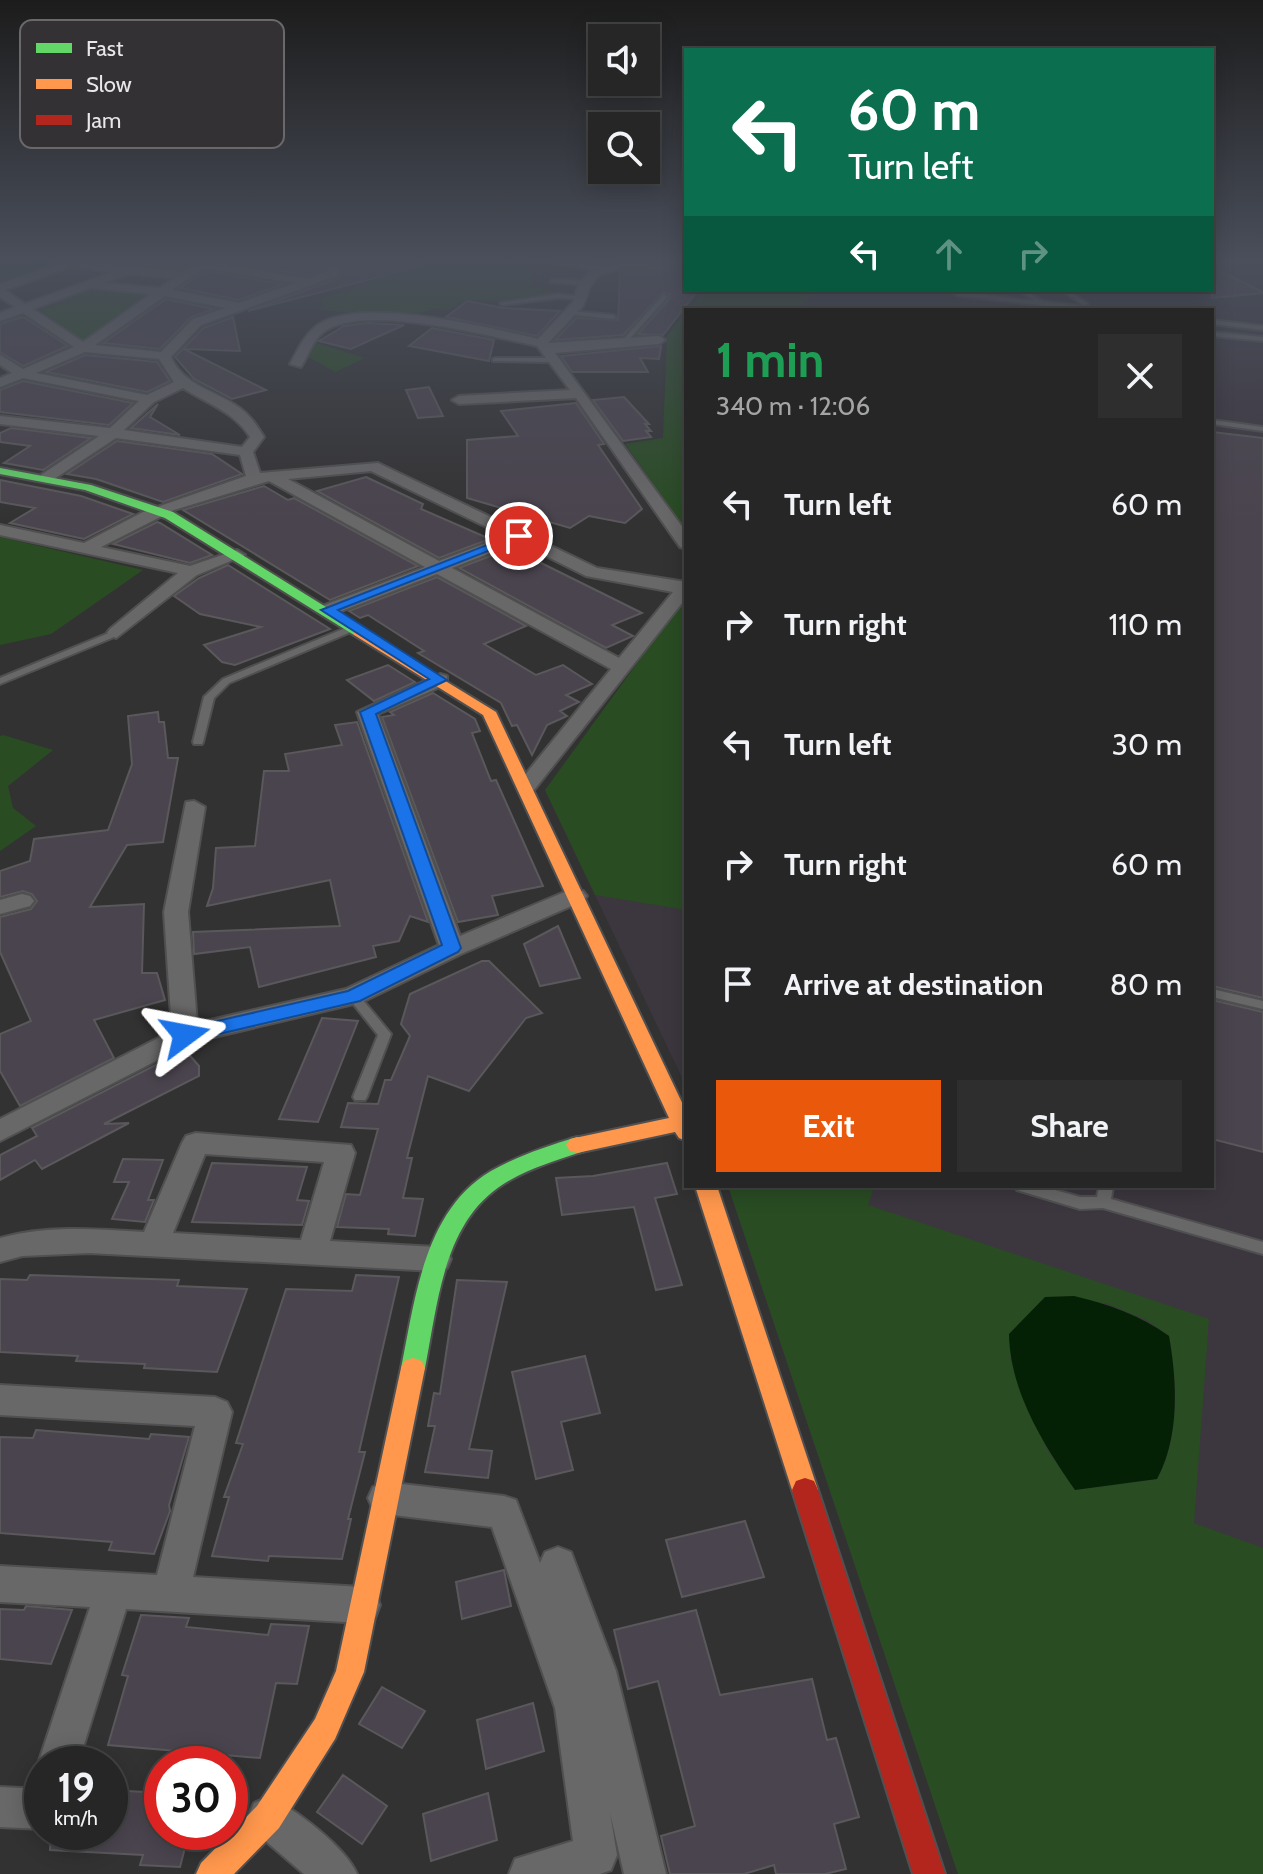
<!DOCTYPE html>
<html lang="en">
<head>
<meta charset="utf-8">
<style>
	body { margin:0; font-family:Cabin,sans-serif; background:#2e2e2e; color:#f1f3f6; height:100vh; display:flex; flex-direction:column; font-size:30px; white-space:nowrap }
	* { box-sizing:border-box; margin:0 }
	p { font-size:26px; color:#a4a5a7 }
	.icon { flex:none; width:44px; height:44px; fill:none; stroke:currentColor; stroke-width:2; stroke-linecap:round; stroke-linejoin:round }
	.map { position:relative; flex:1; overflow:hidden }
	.side { position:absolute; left:684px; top:308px; width:530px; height:880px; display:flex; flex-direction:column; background:#262626; border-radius:0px; box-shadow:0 4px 20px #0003,0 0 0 2px #424343 }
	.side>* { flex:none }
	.hud { position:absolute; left:684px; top:48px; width:530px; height:244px; border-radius:0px; box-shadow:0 4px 20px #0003,0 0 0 2px #424343; background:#0b6e4f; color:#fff; overflow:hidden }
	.fabs { position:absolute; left:588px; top:24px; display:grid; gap:16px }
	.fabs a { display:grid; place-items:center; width:72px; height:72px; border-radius:0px; background:#262626; box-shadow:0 4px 20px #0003,0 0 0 2px #424343; font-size:40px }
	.speed { position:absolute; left:24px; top:1746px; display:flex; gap:16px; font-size:40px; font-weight:700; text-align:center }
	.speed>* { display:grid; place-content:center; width:104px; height:104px; border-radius:50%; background:#262626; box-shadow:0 4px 20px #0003,0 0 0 2px #424343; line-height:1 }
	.speed small { font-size:20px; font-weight:400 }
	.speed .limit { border:12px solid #d22; background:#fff; color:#111 }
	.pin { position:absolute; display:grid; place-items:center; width:68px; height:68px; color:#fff; margin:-34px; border:4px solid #fff; border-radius:50%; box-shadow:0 2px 8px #0007 }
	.me { position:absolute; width:88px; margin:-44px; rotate:77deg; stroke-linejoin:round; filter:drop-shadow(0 0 6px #0008) }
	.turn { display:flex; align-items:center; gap:28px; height:168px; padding:0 32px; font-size:36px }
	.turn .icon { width:104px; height:104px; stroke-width:2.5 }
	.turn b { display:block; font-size:56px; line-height:68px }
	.lanes { display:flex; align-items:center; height:76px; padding:0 32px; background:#0003; justify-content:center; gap:40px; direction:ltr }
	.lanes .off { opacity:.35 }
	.round { display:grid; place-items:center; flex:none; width:84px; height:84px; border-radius:0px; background:#2e2e2e }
	.headline { display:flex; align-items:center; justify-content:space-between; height:136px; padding:0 32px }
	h1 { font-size:48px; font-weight:700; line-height:60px; color:#1e9e55 }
	.action { display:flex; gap:16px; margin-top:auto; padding:16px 32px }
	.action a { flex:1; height:92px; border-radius:0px; background:#ea580c; color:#fff; font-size:32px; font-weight:700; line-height:92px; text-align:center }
	.action a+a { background:#2e2e2e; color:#f1f3f6 }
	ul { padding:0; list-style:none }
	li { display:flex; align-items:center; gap:24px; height:120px; padding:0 32px }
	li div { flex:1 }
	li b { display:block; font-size:30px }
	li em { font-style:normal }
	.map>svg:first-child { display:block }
	.built { fill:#3c363e }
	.green { fill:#294c23; fill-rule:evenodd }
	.water { fill:#052105 }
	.building { fill:#4a444e; stroke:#5a585a; stroke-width:2 }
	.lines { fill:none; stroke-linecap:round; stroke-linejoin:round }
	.lane-casing { stroke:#505051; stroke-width:4 }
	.street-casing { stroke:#505051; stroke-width:4 }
	.fast-casing { stroke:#505051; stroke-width:4 }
	.slow-casing { stroke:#505051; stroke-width:4 }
	.jam-casing { stroke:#505051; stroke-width:4 }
	.lane { fill:#696869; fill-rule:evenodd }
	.street { fill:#696869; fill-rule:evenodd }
	.fast { fill:#63d668; fill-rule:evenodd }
	.slow { fill:#ff974d; fill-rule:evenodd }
	.jam { fill:#b3261e; fill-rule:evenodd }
	.route { fill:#1a73e8; stroke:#114b97; stroke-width:2 }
	.key { fill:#333134; stroke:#6a686b; stroke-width:2 }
	.key-label { font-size:22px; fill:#e9e7ea }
</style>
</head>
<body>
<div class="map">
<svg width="1263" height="1874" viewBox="0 0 1263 1874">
	<rect width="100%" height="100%" fill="#333233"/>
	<g class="built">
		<polygon points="1212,259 1263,260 1263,1874 958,1874 728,1186 1212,1186 1212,310 692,310 707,290 1212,290"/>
		<polygon points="686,604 686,1086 545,790"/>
	</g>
	<g class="green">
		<polygon points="0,259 85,259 4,284 0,283"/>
		<polygon points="409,259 532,259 524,266 533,268 531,286 553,291 550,296 493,302 466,300 448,310 437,309 410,315 371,316 319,309 324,305 320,299 377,281 377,276"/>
		<polygon points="93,287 157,293 83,342 39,309"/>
		<polygon points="704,290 816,290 798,310 688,310"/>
		<polygon points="686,312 686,530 625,444 663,438 667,336"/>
		<polygon points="313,342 365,358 335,372 307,356"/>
		<polygon points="0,537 143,570 51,634 0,645"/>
		<polygon points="686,596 686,910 595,895 545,790"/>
		<polygon points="3,735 53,750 8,786 13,808 36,826 0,851 0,736"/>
		<path d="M728,1186h146l-6,19 341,114 -15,204 69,25v326h-305zM1105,1303l41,17 23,16c8,46 11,100 -12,143l-82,10 -28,-40 -37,-91z"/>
	</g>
	<path class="water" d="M1074,1296c35,8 65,19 95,40 8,46 11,100 -12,143l-82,11c-32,-46 -65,-99 -66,-156l36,-37z"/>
	<g class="building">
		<polygon points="108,259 197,259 182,269"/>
		<polygon points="222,259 327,259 326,269 308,276 220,260"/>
		<polygon points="343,259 420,259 421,266 248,311 340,278"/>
		<polygon points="656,259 686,259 686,290 698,290 663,335 638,334 670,298 670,294 664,292 623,335 555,340 576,318 618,320 620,272 631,269 659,272 663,267 652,262"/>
		<polygon points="1212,267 1263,292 1263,293 1212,298"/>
		<polygon points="205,271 283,284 239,300 180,288"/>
		<polygon points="166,299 214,309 191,317 160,349 103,343"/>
		<polygon points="467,301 503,308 560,311 537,336 446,317"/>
		<polygon points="22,317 25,318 68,346 23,366 0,352 0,324"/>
		<polygon points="233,317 240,351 184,349 266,390 232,399 194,379 175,357 203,328"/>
		<polygon points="368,323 404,325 351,349 319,341 344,326"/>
		<polygon points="432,328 494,340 489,361 409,346"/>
		<polygon points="661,346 659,359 640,358 648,372 572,372 561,356"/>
		<polygon points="85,355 157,362 170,381 147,392 46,372"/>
		<polygon points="23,381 133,403 109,425 0,412 0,390"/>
		<polygon points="429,387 443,416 418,418 406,390"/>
		<polygon points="624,397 649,424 645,424 651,431 646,431 651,437 623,441 593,400"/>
		<polygon points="576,403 604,444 598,445 642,509 625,523 589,516 570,528 467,498 467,440 518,436 501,411"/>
		<polygon points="158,404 150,417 180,435 131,428"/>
		<polygon points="11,428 91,438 43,470 4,463 30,446 0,442 0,433"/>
		<polygon points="1212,432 1263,438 1263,998 1212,986"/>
		<polygon points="117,441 212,454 242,474 163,502 96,479 67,474"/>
		<polygon points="366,477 423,504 421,509 490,539 439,558 317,491"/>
		<polygon points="0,480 81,496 133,514 84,539 10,523 35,508 0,502"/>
		<polygon points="264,486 288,500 294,498 418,566 330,600 183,510"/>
		<polygon points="157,522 160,523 212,555 190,563 113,544"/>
		<polygon points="511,548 642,613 612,625 633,636 606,648 459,568"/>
		<polygon points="228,565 330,629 235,665 222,662 204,645 261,627 200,614 174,596 199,578"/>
		<polygon points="437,577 526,626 484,644 536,675 563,665 592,684 566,695 579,702 560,711 567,716 547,725 532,755 517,725 512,726 501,703 418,653 424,651 368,615 360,618 349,611"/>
		<polygon points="388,665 415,682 374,701 347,680"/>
		<polygon points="433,693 475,719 480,731 472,733 491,781 496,780 543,886 492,896 498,915 458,922 382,717 394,715 390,712"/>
		<polygon points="158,712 159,722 164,722 168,758 178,758 163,842 127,845 90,907 144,904 142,973 157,973 165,1000 94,1020 114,1058 20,1106 0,1071 0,1034 31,1021 0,952 0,917 31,909 37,901 32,894 23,891 0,897 0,871 30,861 34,839 108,830 132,764 128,716"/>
		<polygon points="357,722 428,922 410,916 399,941 373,946 376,957 259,987 250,947 194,954 193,932 340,926 330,880 207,906 213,888 216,848 255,846 264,771 289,771 285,754 342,745 335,725"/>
		<polygon points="558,926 580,978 540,986 524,944"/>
		<polygon points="482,961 489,961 542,1013 526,1018 469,1091 428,1076 407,1158 412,1158 403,1198 423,1199 415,1236 388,1234 389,1229 337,1227 346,1194 360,1195 378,1129 341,1127 348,1103 378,1104 385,1080 391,1080 410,1036 401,1024 410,994"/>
		<polygon points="1212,1000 1263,1012 1263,1152 1212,1139"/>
		<polygon points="322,1018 358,1021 318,1122 279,1119"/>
		<polygon points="185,1050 199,1066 199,1076 104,1124 129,1123 42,1169 35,1160 0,1180 0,1155 37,1136 32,1128"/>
		<polygon points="123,1159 163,1160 148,1200 154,1200 145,1222 112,1219 129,1182 114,1182"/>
		<polygon points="212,1163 307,1167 297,1200 309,1201 302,1225 192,1222"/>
		<polygon points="667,1163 677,1194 655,1198 682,1285 656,1290 634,1207 562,1215 556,1178 593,1176"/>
		<polygon points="30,1275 179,1280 177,1286 247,1289 217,1372 144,1368 145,1364 76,1361 78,1356 0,1352 0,1279 27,1280"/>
		<polygon points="356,1275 399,1277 359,1452 365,1452 348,1519 351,1519 342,1559 269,1556 268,1561 212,1556 229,1497 224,1497 243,1444 236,1443 286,1289 352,1291"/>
		<polygon points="457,1280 507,1282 469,1449 492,1451 488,1478 425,1472 435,1426 428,1426 434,1393 440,1394"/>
		<polygon points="585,1356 600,1413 561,1422 573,1470 536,1479 512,1372"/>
		<polygon points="36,1430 149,1439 151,1434 189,1437 169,1505 170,1511 154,1554 109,1550 112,1542 0,1533 0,1437 33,1438"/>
		<polygon points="745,1521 764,1577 682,1597 666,1540"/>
		<polygon points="504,1570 511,1606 462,1619 456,1582"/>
		<polygon points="26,1606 72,1610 51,1664 0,1659 0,1609 24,1610"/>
		<polygon points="696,1610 720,1695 812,1679 827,1740 836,1738 859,1817 834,1824 846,1869 825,1874 776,1874 774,1865 744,1874 670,1874 661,1836 695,1826 658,1681 628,1689 614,1630"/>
		<polygon points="141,1615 189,1618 186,1627 268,1635 271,1624 309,1626 297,1684 276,1683 260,1758 108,1745 128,1676 122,1675"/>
		<polygon points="382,1687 425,1711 402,1748 359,1724"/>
		<polygon points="533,1703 544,1751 486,1769 477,1720"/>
		<polygon points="343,1775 387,1806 362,1844 317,1812"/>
		<polygon points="110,1790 162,1793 162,1832 189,1832 180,1867 140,1865 143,1855 50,1850 51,1832 110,1832"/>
		<polygon points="488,1793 497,1840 431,1861 423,1814"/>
	</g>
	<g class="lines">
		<defs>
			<g id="lane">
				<polygon points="552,260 606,267 609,269 606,271 550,263"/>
				<polygon points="629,262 657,266 660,268 657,270 627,265"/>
				<polygon points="552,279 586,281 589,283 586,285 550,282"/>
				<polygon points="950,290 1034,301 1018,290 1025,290 1042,301 1106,310 1087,310 958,296"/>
				<polygon points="1061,290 1068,290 1088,304 1083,305"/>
				<polygon points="557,294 583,297 580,299 557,298 503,305 500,303"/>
				<polygon points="663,295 668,296 625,344 621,344 621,342"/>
				<polygon points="569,311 613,315 616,317 613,319 567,314"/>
				<polygon points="1212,320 1263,326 1263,330 1212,324"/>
				<polygon points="1212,332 1263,337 1263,341 1212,336"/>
				<polygon points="495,358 551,358 554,360 551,362 493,361 493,359"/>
				<polygon points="1212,420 1263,427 1263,431 1212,424"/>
				<polygon points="355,624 358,625 358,629 229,683 214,698 203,742 202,744 194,744 193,742 204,697 223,679"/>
				<polygon points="116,630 121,633 119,635 0,684 0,678"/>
				<polygon points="1212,989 1263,1001 1263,1009 1212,997"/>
				<polygon points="353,992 357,993 391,1034 367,1097 365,1100 355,1100 353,1097 378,1035 347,996"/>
				<polygon points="1015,1186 1041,1186 1080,1197 1097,1197 1099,1186 1113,1186 1111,1199 1263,1242 1263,1254 1103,1208 1080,1209 1017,1190"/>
			</g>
			<g id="street">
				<path d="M74,259l109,13 19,-13h12l-2,3 96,17 21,-8 1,-12h10l-1,16 -138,50 -30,32c13,29 44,33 69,51 11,8 17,18 24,29l-11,15 7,21 118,-10 219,105 89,14v16l-152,192 -7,2 -11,-6 95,-117 -174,-95 -103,40h-12v-8l103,-39 -156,-86 -95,29 -73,37 89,19 47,-16 8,5 -48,20 -81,63 -9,-5 3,-4 68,-56 -178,-38v-10l84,18 59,-31 103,-36 -6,-21 -124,-17 -65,43h-10v-6l58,-39 -99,-12v-8l110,12 29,-27 -116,-23 -23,9v-9l12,-5 -12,-8v-10l23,14 51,-22 -51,-34 -23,8v-8l15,-6 -15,-10v-13zM70,267l43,5 -88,32 -20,-14zM204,268l91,15 -56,20 -67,-13zM129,274l45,4 -14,10 -56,-5zM90,288h2l59,6 -68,48 -50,-33zM165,296l61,12 -33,11 -32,33 -66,-7zM85,352l74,7 15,23 -27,13 -111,-22zM183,388c25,16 50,23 67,49l-8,10 -118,-17 30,-28zM371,471l134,65 -66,25 -151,-82zM518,542l68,34 87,16 -54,66 -167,-90z"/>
				<path d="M637,259h16l-54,16 -9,12 -7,19 -35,37 111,-7 6,4 -6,4 -104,9 131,179v17l-6,-2 -104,-149 -117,6 -7,-4 7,-4 111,-6 -33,-44c-48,-10 -172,-43 -212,-15 -12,8 -17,25 -24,36l-11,-3c7,-12 13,-27 24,-36 40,-35 175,0 224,11l35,-37 5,-16 13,-15z"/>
				<polygon points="440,674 447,676 447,684 378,714 460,936 567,891 583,891 587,896 583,901 461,954 362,1002 193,1042 0,1141 0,1119 172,1031 164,912 186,802 194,801 205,807 188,912 197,1023 346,989 439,945 357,712"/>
				<polygon points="22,894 30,896 34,901 30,906 0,914 0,900"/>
				<path d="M196,1133l155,12 4,8 -25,88 106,6 11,3 4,9 -4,9 -11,3 -347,-18 -67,3 -22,6v-24c46,-13 96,-9 144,-6l38,-89 4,-7zM205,1154l119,8 -23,78 -128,-7z"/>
				<polygon points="0,1385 215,1397 227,1402 232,1412 193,1577 362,1587 375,1592 380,1605 375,1618 362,1623 126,1609 78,1764 42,1764 42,1774 38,1764 90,1607 0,1602 0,1566 157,1575 195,1426 0,1415"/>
				<polygon points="385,1482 504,1496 516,1500 540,1563 545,1552 558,1547 571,1552 616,1671 666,1874 624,1874 610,1813 617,1855 611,1870 600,1874 509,1874 515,1859 573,1841 555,1708 492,1527 385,1514 373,1509 368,1498 373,1487"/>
				<polygon points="0,1787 42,1789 42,1829 0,1827"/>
				<path d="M268,1797c26,10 78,51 89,77h-53l-50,-43 -6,-14 6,-14z"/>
			</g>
			<g id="fast">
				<polygon points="0,468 91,485 173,512 366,632 364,635 354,635 165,518 85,490 0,474"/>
				<path d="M577,1137l7,2 4,6 -4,6c-27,9 -54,17 -79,32 -62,38 -67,120 -80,185l-3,7 -9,3 -9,-3 -3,-7c14,-68 23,-158 90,-197 27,-15 56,-25 86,-34z"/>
			</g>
			<g id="slow">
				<polygon points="359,628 496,712 686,1111 686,1141 679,1138 675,1132 577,1153 570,1151 566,1145 570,1139 669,1118 483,715 354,635 354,629"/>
				<polygon points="695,1186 717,1186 818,1490 814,1499 805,1502 796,1499 792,1490"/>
				<polygon points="413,1358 422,1361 425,1368 364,1672 335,1739 279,1828 234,1874 196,1874 201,1863 257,1806 315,1719 336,1671 401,1368 404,1361"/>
			</g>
			<polygon id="jam" points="805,1478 814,1481 818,1490 945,1874 913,1874 792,1490 796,1481"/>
		</defs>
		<use href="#lane" class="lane-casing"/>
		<use href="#street" class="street-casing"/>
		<use href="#fast" class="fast-casing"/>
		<use href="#slow" class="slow-casing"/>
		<use href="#jam" class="jam-casing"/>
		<use href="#lane" class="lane"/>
		<use href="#street" class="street"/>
		<use href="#fast" class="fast"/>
		<use href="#slow" class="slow"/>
		<use href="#jam" class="jam"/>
	</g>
	<linearGradient id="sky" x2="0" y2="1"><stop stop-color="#1c1c1c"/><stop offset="0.5" stop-color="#4a4f5b"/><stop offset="1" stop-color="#4a4f5b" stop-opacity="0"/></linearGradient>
	<rect width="1263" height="521" fill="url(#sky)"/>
	<polygon class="route" points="515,534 526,536 338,610 447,680 376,714 461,948 458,952 360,1001 185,1042 178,1040 176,1035 178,1030 348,991 442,945 360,712 429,679 321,610"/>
	<rect x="20" y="20" width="264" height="128" rx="12" class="key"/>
	<rect x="36" y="43" width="36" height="10" fill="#63d668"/>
	<rect x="36" y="79" width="36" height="10" fill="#ff974d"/>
	<rect x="36" y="115" width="36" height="10" fill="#b3261e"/>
	<g class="key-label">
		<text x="86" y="56">Fast</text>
		<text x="86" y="92">Slow</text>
		<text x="86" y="128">Jam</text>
	</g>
</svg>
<div class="fabs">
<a><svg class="icon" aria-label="sound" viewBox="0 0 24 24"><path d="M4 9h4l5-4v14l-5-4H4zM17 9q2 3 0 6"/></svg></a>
<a><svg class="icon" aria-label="search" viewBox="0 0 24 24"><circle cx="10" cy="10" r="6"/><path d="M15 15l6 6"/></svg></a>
</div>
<div class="speed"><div>19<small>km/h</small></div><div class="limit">30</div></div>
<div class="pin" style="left:519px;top:536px;background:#d93025"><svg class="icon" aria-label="arrive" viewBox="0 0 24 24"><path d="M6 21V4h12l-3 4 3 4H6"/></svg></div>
<svg class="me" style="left:185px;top:1035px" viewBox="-20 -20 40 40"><path d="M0-17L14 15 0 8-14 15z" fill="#1a73e8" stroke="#fff" stroke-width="4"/></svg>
<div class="hud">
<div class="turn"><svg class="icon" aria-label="left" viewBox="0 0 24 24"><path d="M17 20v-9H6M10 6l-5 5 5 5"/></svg><div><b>60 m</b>Turn left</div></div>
<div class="lanes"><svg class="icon" aria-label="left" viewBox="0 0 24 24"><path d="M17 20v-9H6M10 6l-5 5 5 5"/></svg><svg class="icon off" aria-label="ahead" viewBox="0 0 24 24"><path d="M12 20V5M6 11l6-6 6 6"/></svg><svg class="icon off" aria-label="right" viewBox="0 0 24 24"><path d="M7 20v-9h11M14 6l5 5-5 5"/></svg></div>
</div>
<section class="side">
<div class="headline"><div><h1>1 min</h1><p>340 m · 12:06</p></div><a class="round"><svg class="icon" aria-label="close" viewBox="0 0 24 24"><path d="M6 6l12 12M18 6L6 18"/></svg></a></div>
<ul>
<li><svg class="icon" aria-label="left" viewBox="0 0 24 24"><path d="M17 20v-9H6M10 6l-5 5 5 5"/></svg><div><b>Turn left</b></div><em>60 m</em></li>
<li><svg class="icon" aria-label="right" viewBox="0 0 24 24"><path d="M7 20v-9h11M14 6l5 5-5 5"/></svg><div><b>Turn right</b></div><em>110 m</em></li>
<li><svg class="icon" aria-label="left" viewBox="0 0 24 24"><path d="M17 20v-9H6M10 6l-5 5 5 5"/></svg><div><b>Turn left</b></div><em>30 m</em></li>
<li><svg class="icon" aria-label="right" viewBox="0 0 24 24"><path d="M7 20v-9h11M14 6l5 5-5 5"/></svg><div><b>Turn right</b></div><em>60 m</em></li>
<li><svg class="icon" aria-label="arrive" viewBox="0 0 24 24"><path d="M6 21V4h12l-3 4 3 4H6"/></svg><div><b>Arrive at destination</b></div><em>80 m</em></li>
</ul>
<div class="action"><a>Exit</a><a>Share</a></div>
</section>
</div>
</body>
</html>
